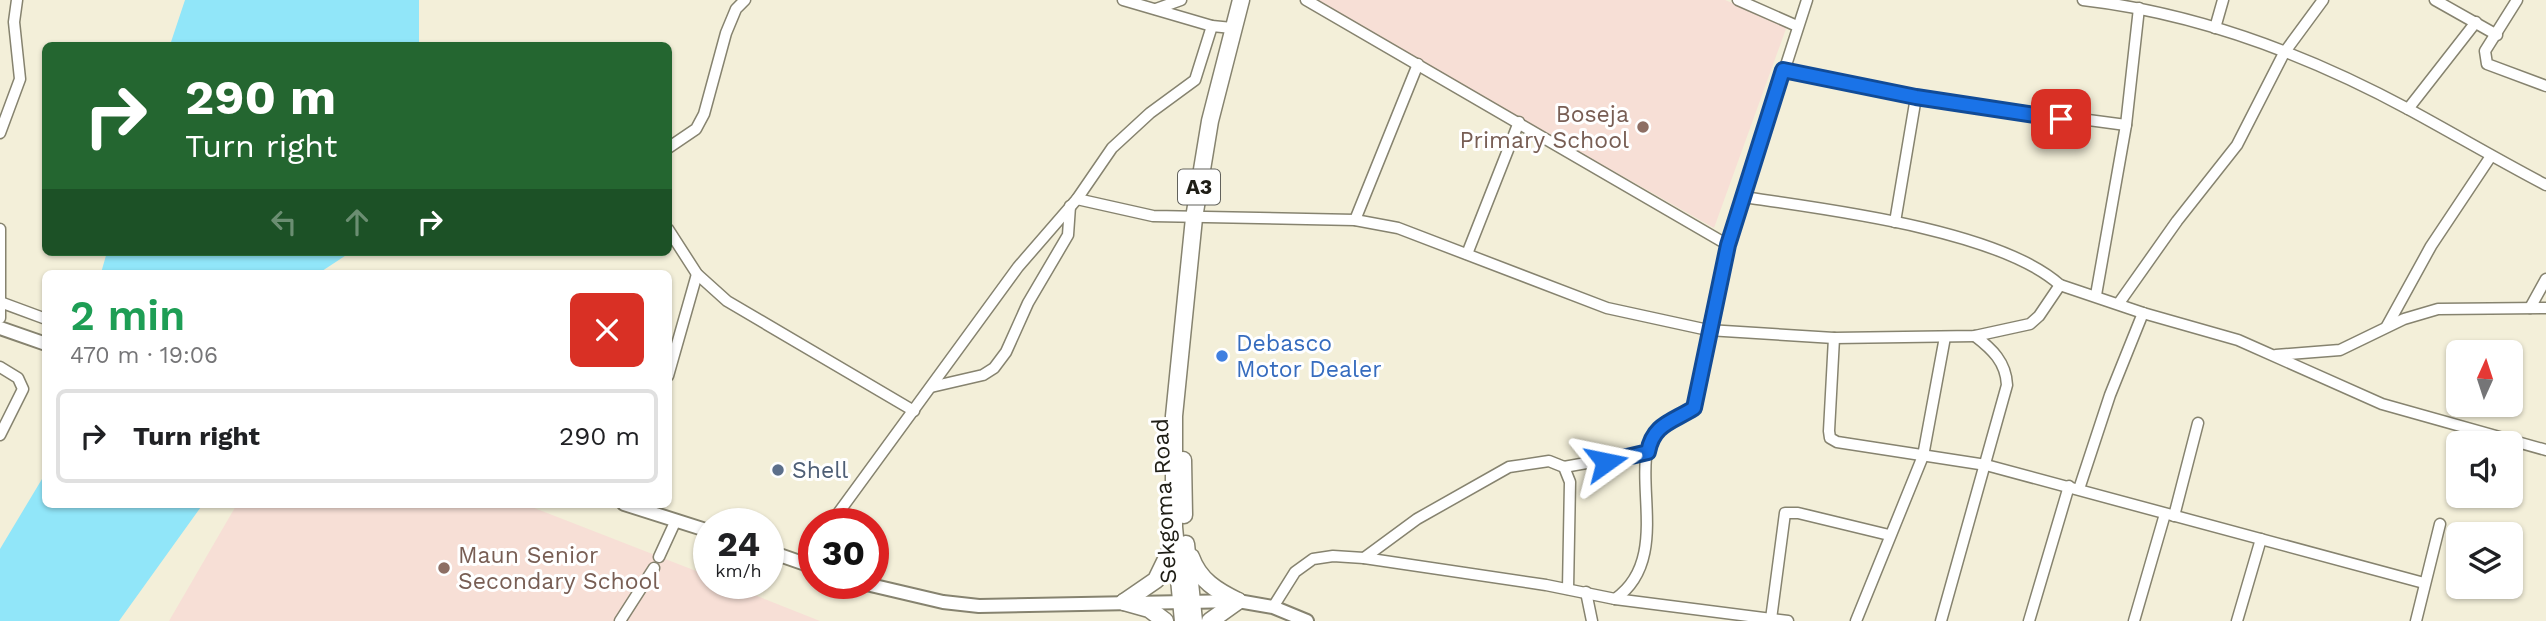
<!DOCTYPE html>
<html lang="en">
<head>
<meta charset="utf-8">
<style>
	body { margin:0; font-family:"Work Sans",sans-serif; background:#f2f2f2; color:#202124; height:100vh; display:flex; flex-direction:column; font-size:26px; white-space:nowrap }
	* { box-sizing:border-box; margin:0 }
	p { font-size:23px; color:#757577 }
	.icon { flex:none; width:38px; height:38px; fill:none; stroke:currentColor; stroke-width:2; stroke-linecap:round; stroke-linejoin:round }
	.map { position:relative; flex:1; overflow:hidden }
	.side { position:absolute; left:42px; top:270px; width:630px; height:238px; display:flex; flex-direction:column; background:#fff; border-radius:10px; box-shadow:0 2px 5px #0004 }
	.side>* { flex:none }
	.banner { position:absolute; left:42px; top:42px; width:630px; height:214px; border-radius:10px; box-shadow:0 2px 5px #0004; background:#246630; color:#fff; overflow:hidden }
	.needle { width:46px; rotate:3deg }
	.buttons { position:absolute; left:2446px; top:340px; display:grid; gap:14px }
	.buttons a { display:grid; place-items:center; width:77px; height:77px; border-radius:10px; background:#fff; box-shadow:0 2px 5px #0004; font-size:35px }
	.speed { position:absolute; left:693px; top:508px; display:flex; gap:14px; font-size:35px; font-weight:700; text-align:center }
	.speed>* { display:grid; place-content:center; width:91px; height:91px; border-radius:50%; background:#fff; box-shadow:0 2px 5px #0004; line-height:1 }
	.speed small { font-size:18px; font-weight:400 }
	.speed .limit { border:10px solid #d22; background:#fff; color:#111 }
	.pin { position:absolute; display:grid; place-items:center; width:60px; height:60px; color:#fff; margin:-30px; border-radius:14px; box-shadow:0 4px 10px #0006 }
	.me { position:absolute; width:77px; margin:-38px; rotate:78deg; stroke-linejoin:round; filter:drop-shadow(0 0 5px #0008) }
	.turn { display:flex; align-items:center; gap:24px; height:147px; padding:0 28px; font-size:32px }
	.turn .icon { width:91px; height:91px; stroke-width:2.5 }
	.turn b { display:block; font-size:49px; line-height:60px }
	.lanes { display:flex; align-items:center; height:66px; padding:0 28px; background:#0003; justify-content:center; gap:35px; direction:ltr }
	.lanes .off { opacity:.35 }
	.round { display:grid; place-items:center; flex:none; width:74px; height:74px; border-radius:10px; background:#f2f2f2 }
	.headline { display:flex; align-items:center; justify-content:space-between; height:119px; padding:0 28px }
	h1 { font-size:42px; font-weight:600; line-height:52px; color:#1e9e55 }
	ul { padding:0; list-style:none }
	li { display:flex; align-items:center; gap:21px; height:94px; margin:0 14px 10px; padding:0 14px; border:4px solid #e0e0e0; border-radius:10px }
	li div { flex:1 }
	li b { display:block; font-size:26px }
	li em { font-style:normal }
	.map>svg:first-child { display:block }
	.education { fill:#f7dfd6 }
	.water { fill:#91e6f9 }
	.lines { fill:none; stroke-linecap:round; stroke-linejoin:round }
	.minor-casing { stroke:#86836f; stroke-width:13 }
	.tertiary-casing { stroke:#86836f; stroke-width:16 }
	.trunk-casing { stroke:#86836f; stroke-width:19 }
	.minor { stroke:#fff; stroke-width:10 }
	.tertiary { stroke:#fff; stroke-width:12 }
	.trunk { stroke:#fff; stroke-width:16 }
	.route-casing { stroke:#114b97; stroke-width:18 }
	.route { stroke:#1a73e8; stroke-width:12 }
	.education-dot { fill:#8d6e63; stroke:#fff; stroke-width:2.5 }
	.shop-dot { fill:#3f7fe0; stroke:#fff; stroke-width:2.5 }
	.service-dot { fill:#5c6f8a; stroke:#fff; stroke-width:2.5 }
	.labels { text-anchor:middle; stroke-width:6; stroke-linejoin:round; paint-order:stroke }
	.shield { fill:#fff; stroke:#62625c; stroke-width:2 }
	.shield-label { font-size:21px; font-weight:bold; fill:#1f1e16 }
	.education-label { font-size:23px; fill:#785e54; stroke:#fff; text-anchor:end }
	.shop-label { font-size:23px; fill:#366cbe; stroke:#fff; text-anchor:start }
	.service-label { font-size:23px; fill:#4e5e75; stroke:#fff; text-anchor:start }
	.street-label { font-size:23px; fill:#1f1e16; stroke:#fff }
</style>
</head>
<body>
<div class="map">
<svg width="2546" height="621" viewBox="0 0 2546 621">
	<rect width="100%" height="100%" fill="#f3efd9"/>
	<g class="education">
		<polygon points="1312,0 1725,0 1787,26 1714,228"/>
		<polygon points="237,504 524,504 709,576 709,583 724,583 820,621 169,621"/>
	</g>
	<g class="water">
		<polygon points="185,0 419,0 419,45 170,45"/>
		<polygon points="107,252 351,252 319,273 101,273"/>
		<polygon points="45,474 46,504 203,504 119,621 0,621 0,549"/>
	</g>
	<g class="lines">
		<defs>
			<g id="minor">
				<polyline points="1123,0 1212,26 1232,28"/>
				<polyline points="1306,0 1728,245"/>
				<polyline points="1738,0 1797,26"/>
				<path d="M2083,0c114,13 227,56 327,110 46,25 90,51 136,75"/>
				<polyline points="2435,0 2497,35"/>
				<polyline points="2517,0 2485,51 2487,64 2546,86"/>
				<polyline points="1156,9 1181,0"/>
				<polyline points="2215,28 2223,0"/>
				<polyline points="1783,70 1916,97 2126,125"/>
				<polyline points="2408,109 2476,22"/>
				<polyline points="0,133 20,79 14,22 17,0"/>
				<polyline points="668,148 696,129 704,114 726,33 736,9 745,0"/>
				<path d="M1743,197c83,12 256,33 317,88"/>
				<polyline points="1077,199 1153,216 1355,220 1398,228 1607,308 1708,330 1834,338 1975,336 2030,324 2039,316 2060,285 2143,313 2238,340 2382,404 2546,450"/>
				<polyline points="1355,220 1418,64"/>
				<polyline points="1895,222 1916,97"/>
				<polyline points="0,229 0,318"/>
				<polyline points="668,229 697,274 727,301 914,411"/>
				<polyline points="1467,254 1519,122"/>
				<polyline points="2096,295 2126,125 2139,8"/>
				<polyline points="0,302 46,319"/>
				<polyline points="2119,303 2177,221 2237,145 2284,53 2323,0"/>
				<polyline points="2530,308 2546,279"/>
				<polyline points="2387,326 2431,246 2491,156"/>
				<polyline points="1834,338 1829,431 1830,438 1837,442 1986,465 2424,583"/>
				<polyline points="2276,355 2340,350 2404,319 2438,309 2546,308"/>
				<polyline points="0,367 18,378 23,389 0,435"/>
				<polyline points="668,376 697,274"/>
				<polyline points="931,387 983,375 994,368 1006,352 1028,303 1068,235 1070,206"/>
				<polyline points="1564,467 1648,452"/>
				<polyline points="2079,489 2110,395 2143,313"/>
				<polyline points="2174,516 2198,423"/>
				<polyline points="831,523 1018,267 1077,199 1112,148 1150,113 1195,80 1212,26"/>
				<polyline points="659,557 676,520"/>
				<polyline points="1364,558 1417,519 1509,467 1549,461 1564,467 1570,482 1568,589"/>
				<polyline points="802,563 814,547"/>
				<polyline points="1586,592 1592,621"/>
				<path d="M1615,599c60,-42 11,-132 41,-169 10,-11 26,-14 38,-22l3,-9 11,-69 20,-85 79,-245"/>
				<polyline points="1273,607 1295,572 1313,559 1333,556 1364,558 1546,585 1615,599 1788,621"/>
				<polyline points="1771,619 1785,513 1798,513 1889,535"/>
				<polyline points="620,621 654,568"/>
				<polyline points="1856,621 1923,456 1945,337"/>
				<path d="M1941,621l66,-236c-1,-23 -15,-36 -32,-49"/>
				<polyline points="2029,621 2069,486"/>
				<polyline points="2134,621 2165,514"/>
				<polyline points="2237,621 2261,539"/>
				<polyline points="2416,621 2440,524"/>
			</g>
			<g id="tertiary">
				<polyline points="0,328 46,344"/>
				<polyline points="624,504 709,531"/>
				<polyline points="768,551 814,567"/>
				<polyline points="862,583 943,602 979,606 1238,601 1273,607 1307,621"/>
			</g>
			<g id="trunk">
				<polyline points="1183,460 1184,515"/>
				<polyline points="1186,544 1194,621"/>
				<path d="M1191,557c8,23 26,34 47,44"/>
				<polyline points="1124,602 1156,580 1173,545"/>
				<polyline points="1124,602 1149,609 1165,621"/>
				<polyline points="1183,621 1174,527 1174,416 1194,218 1210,121 1241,0"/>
				<polyline points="1210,621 1238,601"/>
			</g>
		</defs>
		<use href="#minor" class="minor-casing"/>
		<use href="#tertiary" class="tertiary-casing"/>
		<use href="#trunk" class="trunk-casing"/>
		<use href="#minor" class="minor"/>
		<use href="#tertiary" class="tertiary"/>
		<use href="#trunk" class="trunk"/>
	</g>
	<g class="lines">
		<defs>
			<path id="route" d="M1606,462l42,-10c5,-28 24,-30 46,-44l34,-163 55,-175 133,27 145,22"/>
		</defs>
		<use href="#route" class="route-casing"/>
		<use href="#route" class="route"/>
	</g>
	<g class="education-dot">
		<circle cx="1643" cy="127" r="7"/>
		<circle cx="444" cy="568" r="7"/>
	</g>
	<circle class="shop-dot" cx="1222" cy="356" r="7"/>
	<circle class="service-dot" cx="778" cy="470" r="7"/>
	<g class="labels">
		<rect class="shield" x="1178" y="169.5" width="42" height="35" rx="5"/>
		<g class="shield-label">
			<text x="1199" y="194">A3</text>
		</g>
		<g class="education-label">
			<text x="1629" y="122">Boseja<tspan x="1629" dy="26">Primary School</tspan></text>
			<text x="458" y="563" text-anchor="start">Maun Senior<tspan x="458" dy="26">Secondary School</tspan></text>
		</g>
		<g class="shop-label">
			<text x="1236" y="351">Debasco<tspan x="1236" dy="26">Motor Dealer</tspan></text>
		</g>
		<g class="service-label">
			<text x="792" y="478">Shell</text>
		</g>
		<g class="street-label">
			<text transform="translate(1164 501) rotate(-93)" y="8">Sekgoma Road</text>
		</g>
	</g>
</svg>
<div class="buttons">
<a><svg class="needle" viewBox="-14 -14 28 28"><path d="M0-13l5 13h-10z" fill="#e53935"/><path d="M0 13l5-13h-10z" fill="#757577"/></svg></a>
<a><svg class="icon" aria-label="sound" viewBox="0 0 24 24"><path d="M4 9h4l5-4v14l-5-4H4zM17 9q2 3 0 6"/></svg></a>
<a><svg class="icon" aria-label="layers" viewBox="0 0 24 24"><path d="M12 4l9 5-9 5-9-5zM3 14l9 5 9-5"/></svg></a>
</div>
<div class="speed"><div>24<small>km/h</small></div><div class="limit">30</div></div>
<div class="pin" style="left:2061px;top:119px;background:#d93025"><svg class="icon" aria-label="arrive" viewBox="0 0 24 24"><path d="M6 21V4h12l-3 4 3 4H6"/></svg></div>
<svg class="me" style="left:1606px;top:462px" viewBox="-20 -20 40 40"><path d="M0-17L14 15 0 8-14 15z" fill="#1a73e8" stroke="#fff" stroke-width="4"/></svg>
<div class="banner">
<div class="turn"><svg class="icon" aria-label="right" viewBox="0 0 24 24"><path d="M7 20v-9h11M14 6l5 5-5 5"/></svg><div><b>290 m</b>Turn right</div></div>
<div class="lanes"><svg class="icon off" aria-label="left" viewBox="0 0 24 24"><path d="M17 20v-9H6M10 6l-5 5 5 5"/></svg><svg class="icon off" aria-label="ahead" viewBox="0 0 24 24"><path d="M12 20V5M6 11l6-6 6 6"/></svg><svg class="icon" aria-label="right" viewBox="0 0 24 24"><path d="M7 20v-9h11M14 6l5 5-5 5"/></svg></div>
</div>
<section class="side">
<div class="headline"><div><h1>2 min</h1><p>470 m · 19:06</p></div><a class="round" style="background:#d93025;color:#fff"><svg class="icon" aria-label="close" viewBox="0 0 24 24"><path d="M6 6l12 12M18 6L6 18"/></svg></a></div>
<ul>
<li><svg class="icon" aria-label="right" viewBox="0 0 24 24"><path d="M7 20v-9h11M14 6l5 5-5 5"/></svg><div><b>Turn right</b></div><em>290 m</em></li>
</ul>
</section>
</div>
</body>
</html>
